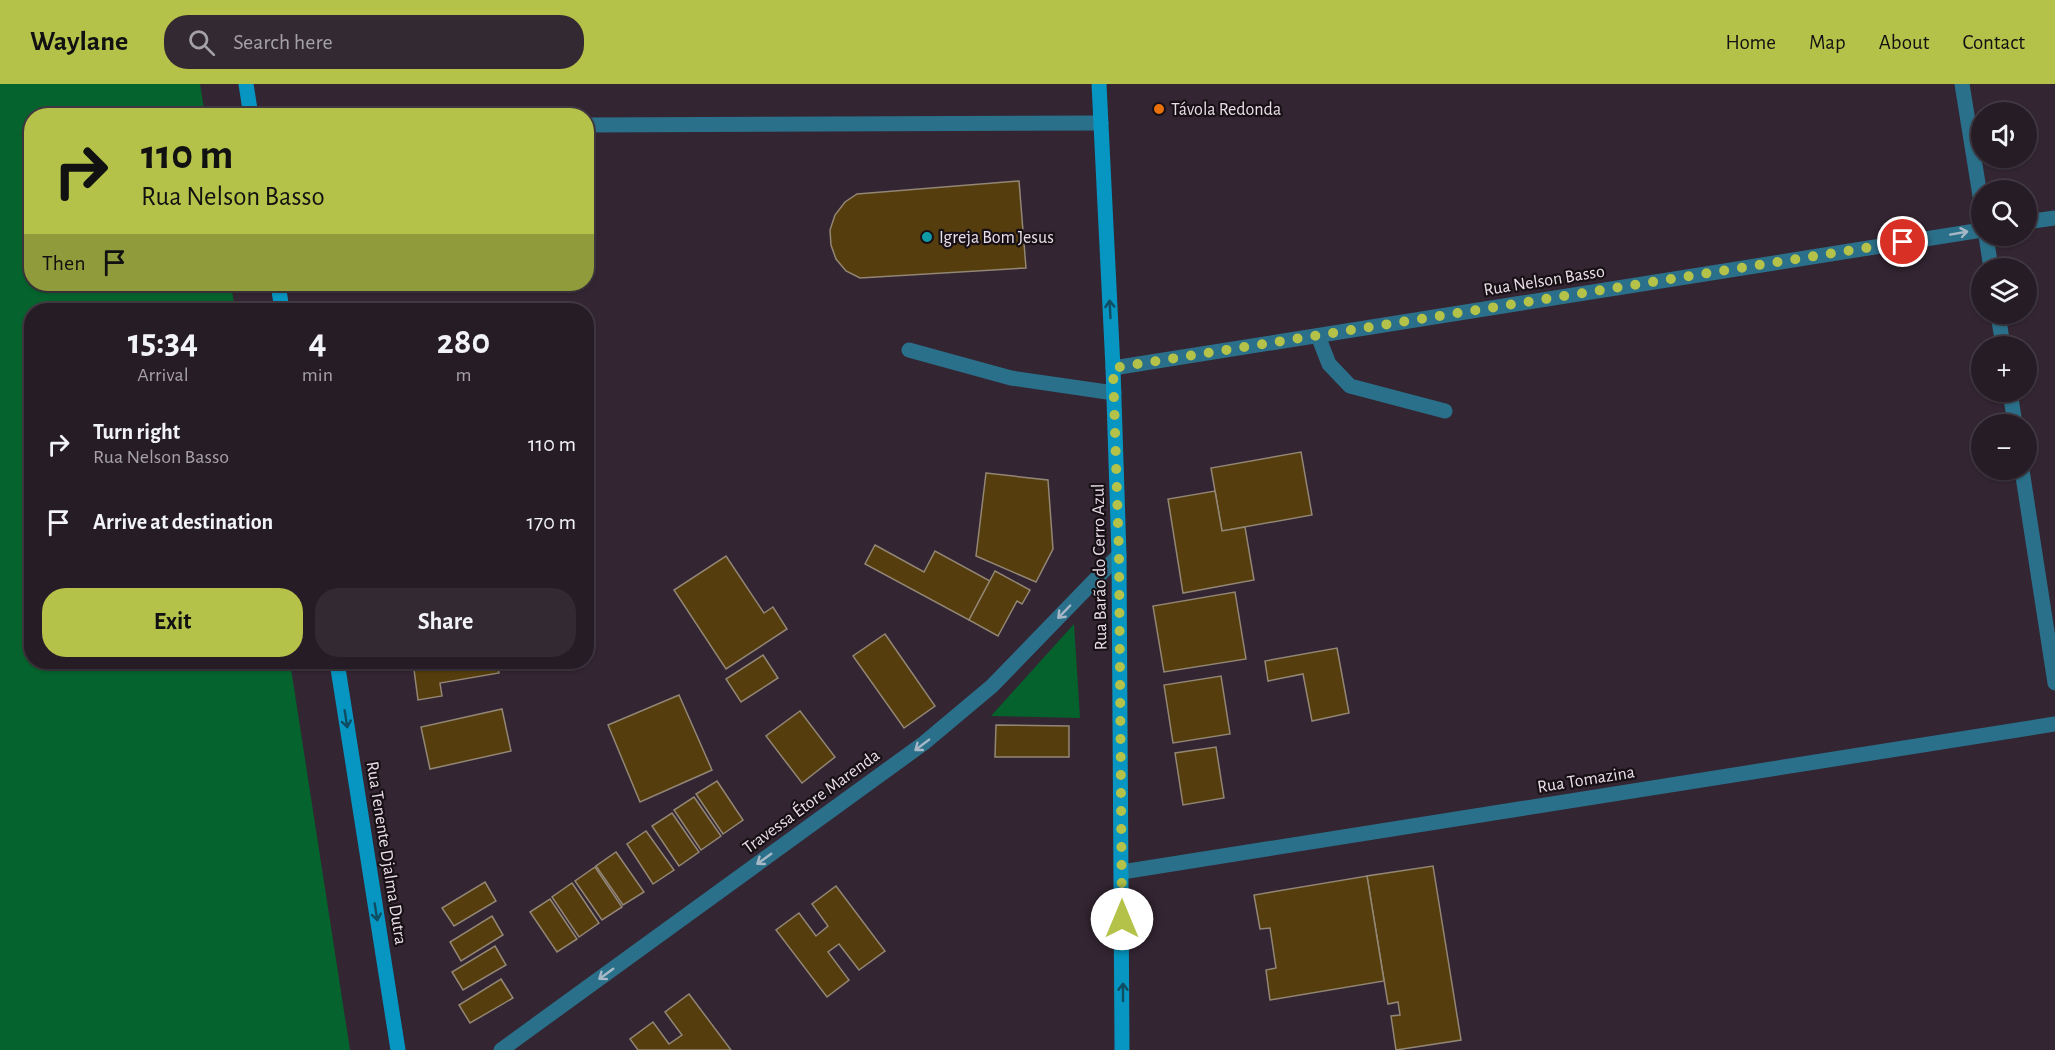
<!DOCTYPE html>
<html lang="en">
<head>
<meta charset="utf-8">
<style>
	body { margin:0; font-family:"Alegreya Sans",sans-serif; background:#322932; color:#f1f3f6; height:100vh; display:flex; flex-direction:column; font-size:22px; white-space:nowrap }
	* { box-sizing:border-box; margin:0 }
	p { font-size:20px; color:#a4a1a7 }
	.icon { flex:none; width:33px; height:33px; fill:none; stroke:currentColor; stroke-width:2; stroke-linecap:round; stroke-linejoin:round }
	.map { position:relative; flex:1; overflow:hidden }
	.sheet { position:absolute; left:24px; top:219px; width:570px; height:366px; display:flex; flex-direction:column; background:#261c26; border-radius:24px; box-shadow:0 2px 4px #0004,0 0 0 2px #423a43 }
	.sheet>* { flex:none }
	.guide { position:absolute; left:24px; top:24px; width:570px; height:183px; border-radius:24px; box-shadow:0 2px 4px #0004,0 0 0 2px #423a43; background:#b4c24a; color:#111; overflow:hidden }
	.tools { position:absolute; left:1971px; top:18px; display:grid; gap:12px }
	.tools a { display:grid; place-items:center; width:66px; height:66px; border-radius:50%; background:#261c26; box-shadow:0 2px 4px #0004,0 0 0 2px #423a43; font-size:30px }
	.pin { position:absolute; display:grid; place-items:center; width:51px; height:51px; color:#fff; margin:-26px; border:3px solid #fff; border-radius:50%; box-shadow:0 2px 6px #0007 }
	.me { position:absolute; width:66px; margin:-33px; rotate:0deg; stroke-linejoin:round; filter:drop-shadow(0 0 4px #0008) }
	.turn { display:flex; align-items:center; gap:21px; height:126px; padding:0 18px; font-size:27px }
	.turn .icon { width:78px; height:78px; stroke-width:2.5 }
	.turn b { display:block; font-size:42px; line-height:51px }
	.then { display:flex; align-items:center; height:57px; padding:0 18px; background:#0003; gap:12px; font-size:22px }
	.eta { display:flex; justify-content:space-evenly; align-items:center; height:102px; text-align:center }
	.eta b { font-size:36px; font-weight:700; line-height:42px }
	.action { display:flex; gap:12px; margin-top:auto; padding:12px 18px }
	.action a { flex:1; height:69px; border-radius:24px; background:#b4c24a; color:#111; font-size:24px; font-weight:700; line-height:69px; text-align:center }
	.action a+a { background:#322932; color:#f1f3f6 }
	ul { padding:0; list-style:none }
	li { display:flex; align-items:center; gap:18px; height:78px; padding:0 18px }
	li div { flex:1 }
	li b { display:block; font-size:22px }
	li em { font-style:normal }
	header { display:flex; align-items:center; gap:36px; box-sizing:border-box; height:84px; padding:0 30px; background:#b4c24a; color:#111 }
	header strong { font-size:28px }
	nav { display:flex; gap:33px; margin-inline-start:auto; font-size:21px }
	.search { width:420px; height:54px; background:#322932; display:flex; align-items:center; gap:15px; box-sizing:border-box; padding:0 21px; border-radius:24px; color:#a4a1a7; font-size:22px }
	.map>svg:first-child { display:block }
	.green { fill:#05622d }
	.forest { fill:#05642d }
	.building { fill:#563d0e; stroke:#928674; stroke-width:1.5 }
	.lines { fill:none; stroke-linecap:round; stroke-linejoin:round }
	.service { stroke:#2b708a; stroke-width:15 }
	.minor { stroke:#2b708a; stroke-width:15 }
	.tertiary { stroke:#2b708a; stroke-width:15 }
	.secondary { stroke:#0696c1; stroke-width:15 }
	.oneway { stroke:#a6b8c6 }
	.oneway2 { stroke:#0f4d63 }
	.route { stroke:#b4c24a; stroke-width:10; stroke-dasharray:0 18 }
	.food-dot { fill:#e8710a; stroke:#171116; stroke-width:2 }
	.culture-dot { fill:#0f9aa8; stroke:#171116; stroke-width:2 }
	.labels { text-anchor:middle; stroke-width:4.5; stroke-linejoin:round; paint-order:stroke }
	.poi-label { font-size:18px; fill:#e8dee7; stroke:#171116; text-anchor:start }
	.street-label { font-size:18px; fill:#e8dee7; stroke:#171116 }
</style>
</head>
<body>
<header>
<strong>Waylane</strong>
<div class="search"><svg class="icon" aria-label="search" viewBox="0 0 24 24"><circle cx="10" cy="10" r="6"/><path d="M15 15l6 6"/></svg>Search here</div>
<nav><a>Home</a><a>Map</a><a>About</a><a>Contact</a></nav>
</header>
<div class="map">
<svg width="2055" height="966" viewBox="0 0 2055 966">
	<rect width="100%" height="100%" fill="#332532"/>
	<polygon class="green" points="1074,540 1080,634 991,632"/>
	<polygon class="forest" points="0,0 200,0 205,31 32,32 32,200 231,200 235,226 32,226 32,578 290,578 350,966 0,966"/>
	<g class="building">
		<polygon points="1019,97 1026,184 860,194 846,187 836,175 831,161 830,146 835,131 845,118 857,110"/>
		<polygon points="1301,368 1312,431 1222,447 1211,384"/>
		<polygon points="986,389 1048,396 1053,465 1036,498 976,472"/>
		<polygon points="1215,407 1222,447 1245,443 1254,496 1183,509 1168,415"/>
		<polygon points="875,461 924,488 935,467 990,497 969,536 865,480"/>
		<polygon points="726,472 764,529 773,523 787,545 726,585 674,506"/>
		<polygon points="995,487 1030,506 1022,520 1017,517 998,552 969,536"/>
		<polygon points="1235,508 1246,575 1164,588 1153,522"/>
		<polygon points="885,550 935,622 904,644 853,572"/>
		<polygon points="1337,564 1349,629 1312,637 1303,590 1268,597 1265,577"/>
		<polygon points="763,571 778,594 741,618 726,595"/>
		<polygon points="413,578 497,578 499,589 440,599 442,612 418,616"/>
		<polygon points="1221,592 1230,650 1173,659 1164,601"/>
		<polygon points="679,611 712,686 640,718 608,641"/>
		<polygon points="502,625 511,667 430,685 421,643"/>
		<polygon points="800,627 835,673 802,699 766,652"/>
		<polygon points="996,641 1069,642 1069,673 995,673"/>
		<polygon points="1216,663 1224,714 1183,721 1175,669"/>
		<polygon points="717,697 743,736 723,750 696,710"/>
		<polygon points="694,713 721,752 701,766 674,726"/>
		<polygon points="672,729 699,768 679,782 652,742"/>
		<polygon points="646,747 674,786 653,800 627,760"/>
		<polygon points="616,768 644,808 623,821 596,782"/>
		<polygon points="1433,782 1461,956 1396,966 1391,932 1400,931 1398,918 1388,920 1367,792"/>
		<polygon points="595,783 622,823 602,836 575,797"/>
		<polygon points="1367,792 1384,897 1270,916 1266,886 1276,884 1270,844 1260,845 1254,811"/>
		<polygon points="485,798 496,817 454,842 442,824"/>
		<polygon points="572,799 599,839 579,853 552,813"/>
		<polygon points="836,802 885,867 859,886 839,860 828,868 849,896 827,913 776,846 799,829 816,852 828,842 812,820"/>
		<polygon points="550,815 577,855 557,868 530,828"/>
		<polygon points="492,832 503,851 461,877 450,858"/>
		<polygon points="495,862 506,881 463,906 452,888"/>
		<polygon points="501,895 513,914 470,939 459,921"/>
		<polygon points="689,910 731,966 638,966 630,955 653,938 669,960 682,951 665,928"/>
	</g>
	<g class="lines">
		<g class="service">
			<polyline points="1318,252 1329,280 1350,302 1445,327"/>
			<polyline points="909,266 1011,294 1114,309"/>
		</g>
		<g class="minor">
			<polyline points="586,41 1101,39"/>
			<polyline points="2026,138 2055,134"/>
			<polyline points="1113,284 1982,146"/>
			<polyline points="1122,788 2055,640"/>
			<polyline points="501,966 924,659 992,602 1119,471"/>
		</g>
		<g class="tertiary">
			<polyline points="1962,0 1982,124"/>
			<polyline points="1986,152 1991,184"/>
			<polyline points="1998,230 2003,262"/>
			<polyline points="2010,308 2015,340"/>
			<polyline points="2022,386 2055,599"/>
		</g>
		<g class="secondary">
			<polyline points="246,0 251,32"/>
			<polyline points="1099,0 1113,284 1119,471 1122,966"/>
			<polyline points="278,200 282,226"/>
			<polyline points="337,578 398,966"/>
		</g>
	</g>
	<defs><path id="oneway-shaft" d="M-6 0H5M1.5-3L5.5 0L1.5 3" fill="none" stroke-width="1.6" stroke-linecap="round" stroke-linejoin="round" transform="scale(1.5)"/></defs>
	<g class="oneway">
		<use href="#oneway-shaft" transform="translate(1959 149) rotate(-10)"/>
		<use href="#oneway-shaft" transform="translate(1064 528) rotate(134)"/>
		<use href="#oneway-shaft" transform="translate(922 661) rotate(143)"/>
		<use href="#oneway-shaft" transform="translate(764 775) rotate(144)"/>
		<use href="#oneway-shaft" transform="translate(606 890) rotate(144)"/>
	</g>
	<g class="oneway2">
		<use href="#oneway-shaft" transform="translate(1110 225) rotate(-93)"/>
		<use href="#oneway-shaft" transform="translate(346 635) rotate(81)"/>
		<use href="#oneway-shaft" transform="translate(376 828) rotate(81)"/>
		<use href="#oneway-shaft" transform="translate(1123 908) rotate(-90)"/>
	</g>
	<g class="lines">
		<polyline class="route" points="1122,835 1119,471 1113,284 1903,158"/>
	</g>
	<circle class="food-dot" cx="1159" cy="25" r="6"/>
	<circle class="culture-dot" cx="927" cy="153" r="6"/>
	<g class="labels">
		<g class="poi-label">
			<text x="1171" y="31">Távola Redonda</text>
			<text x="939" y="159">Igreja Bom Jesus</text>
		</g>
		<g class="street-label">
			<text transform="translate(1544 196) rotate(-9)" y="6">Rua Nelson Basso</text>
			<text transform="translate(1099 483) rotate(-91)" y="6">Rua Barão do Cerro Azul</text>
			<text transform="translate(1586 695) rotate(-9)" y="6">Rua Tomazina</text>
			<text transform="translate(811 717) rotate(-36)" y="6">Travessa Étore Marenda</text>
			<text transform="translate(387 769) rotate(81)" y="6">Rua Tenente Djalma Dutra</text>
		</g>
	</g>
</svg>
<div class="tools">
<a><svg class="icon" aria-label="sound" viewBox="0 0 24 24"><path d="M4 9h4l5-4v14l-5-4H4zM17 9q2 3 0 6"/></svg></a>
<a><svg class="icon" aria-label="search" viewBox="0 0 24 24"><circle cx="10" cy="10" r="6"/><path d="M15 15l6 6"/></svg></a>
<a><svg class="icon" aria-label="layers" viewBox="0 0 24 24"><path d="M12 4l9 5-9 5-9-5zM3 14l9 5 9-5"/></svg></a>
<a>+</a>
<a>−</a>
</div>
<div class="pin" style="left:1903px;top:158px;background:#d93025"><svg class="icon" aria-label="arrive" viewBox="0 0 24 24"><path d="M6 21V4h12l-3 4 3 4H6"/></svg></div>
<svg class="me" style="left:1122px;top:835px" viewBox="-20 -20 40 40"><circle r="19" fill="#fff"/><path d="M0-13L10 11 0 6-10 11z" fill="#b4c24a"/></svg>
<div class="guide">
<div class="turn"><svg class="icon" aria-label="right" viewBox="0 0 24 24"><path d="M7 20v-9h11M14 6l5 5-5 5"/></svg><div><b>110 m</b>Rua Nelson Basso</div></div>
<div class="then">Then<svg class="icon" aria-label="arrive" viewBox="0 0 24 24"><path d="M6 21V4h12l-3 4 3 4H6"/></svg></div>
</div>
<section class="sheet">
<div class="eta">
<div><b>15:34</b><p>Arrival</p></div>
<div><b>4</b><p>min</p></div>
<div><b>280</b><p>m</p></div>
</div>
<ul>
<li><svg class="icon" aria-label="right" viewBox="0 0 24 24"><path d="M7 20v-9h11M14 6l5 5-5 5"/></svg><div><b>Turn right</b><p>Rua Nelson Basso</p></div><em>110 m</em></li>
<li><svg class="icon" aria-label="arrive" viewBox="0 0 24 24"><path d="M6 21V4h12l-3 4 3 4H6"/></svg><div><b>Arrive at destination</b></div><em>170 m</em></li>
</ul>
<div class="action"><a>Exit</a><a>Share</a></div>
</section>
</div>
</body>
</html>
